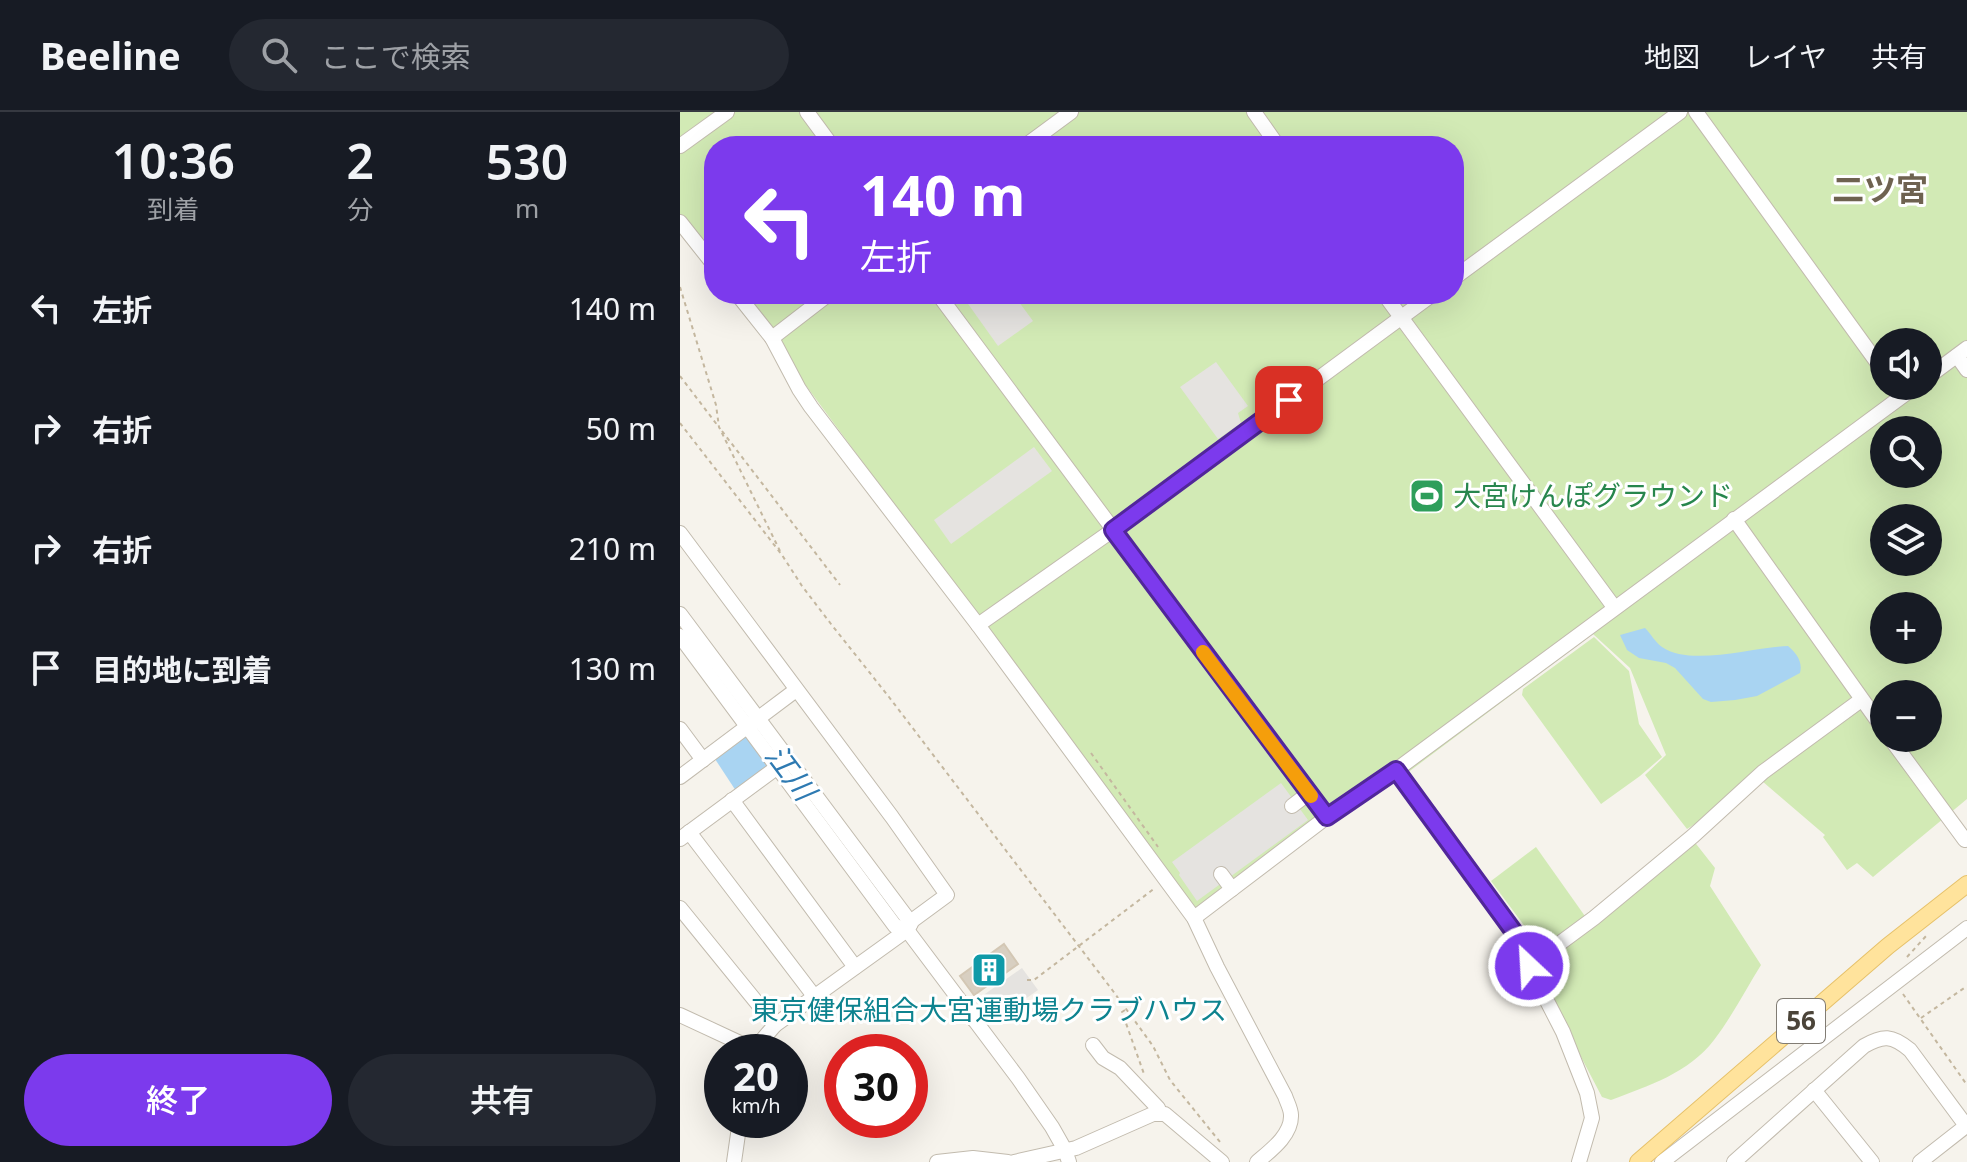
<!DOCTYPE html>
<html lang="ja">
<head>
<meta charset="utf-8">
<style>
	body { margin:0; font-family:"Noto Sans","Noto Sans JP",sans-serif; background:#242831; color:#f1f3f6; height:100vh; display:flex; flex-direction:column; font-size:30px; white-space:nowrap }
	* { box-sizing:border-box; margin:0 }
	p { font-size:26px; color:#9ea1a6 }
	.icon { flex:none; width:44px; height:44px; fill:none; stroke:currentColor; stroke-width:2; stroke-linecap:round; stroke-linejoin:round }
	.map { position:relative; flex:1; overflow:hidden }
	.side { display:flex; flex-direction:column; background:#171b24; width:680px }
	.side>* { flex:none }
	.guide { position:absolute; left:24px; top:24px; width:760px; height:168px; border-radius:32px; box-shadow:0 8px 32px #0002; background:#7c3aed; color:#fff; overflow:hidden }
	.buttons { position:absolute; left:1190px; top:216px; display:grid; gap:16px }
	.buttons a { display:grid; place-items:center; width:72px; height:72px; border-radius:50%; background:#171b24; box-shadow:0 8px 32px #0002; font-size:40px }
	.speed { position:absolute; left:24px; top:922px; display:flex; gap:16px; font-size:40px; font-weight:700; text-align:center }
	.speed>* { display:grid; place-content:center; width:104px; height:104px; border-radius:50%; background:#171b24; box-shadow:0 8px 32px #0002; line-height:1 }
	.speed small { font-size:20px; font-weight:400 }
	.speed .limit { border:12px solid #d22; background:#fff; color:#111 }
	.pin { position:absolute; display:grid; place-items:center; width:68px; height:68px; color:#fff; margin:-34px; border-radius:16px; box-shadow:0 4px 12px #0006 }
	.me { position:absolute; width:88px; margin:-44px; rotate:335deg; stroke-linejoin:round; filter:drop-shadow(0 0 6px #0008) }
	.turn { display:flex; align-items:center; gap:28px; height:168px; padding:0 24px; font-size:36px }
	.turn .icon { width:104px; height:104px; stroke-width:2.5 }
	.turn b { display:block; font-size:56px; line-height:68px }
	.eta { display:flex; justify-content:space-evenly; align-items:center; height:136px; text-align:center }
	.eta b { font-size:48px; font-weight:600; line-height:56px }
	.cta { display:flex; gap:16px; margin-top:auto; padding:16px 24px }
	.cta a { flex:1; height:92px; border-radius:48px; background:#7c3aed; color:#fff; font-size:32px; font-weight:600; line-height:92px; text-align:center }
	.cta a+a { background:#242831; color:#f1f3f6 }
	ul { padding:0; list-style:none }
	li { display:flex; align-items:center; gap:24px; height:120px; padding:0 24px }
	li div { flex:1 }
	li b { display:block; font-size:30px }
	li em { font-style:normal }
	header { display:flex; align-items:center; gap:48px; box-sizing:border-box; height:112px; padding:0 40px; background:#171b24; border-bottom:2px solid #363941 }
	header strong { font-size:38px }
	nav { display:flex; gap:44px; margin-inline-start:auto; font-size:28px }
	.search { width:560px; height:72px; background:#242831; display:flex; align-items:center; gap:20px; box-sizing:border-box; padding:0 28px; border-radius:44px; color:#9ea1a6; font-size:30px }
	main { display:flex; flex:1; min-height:0 }
	.map>svg:first-child { display:block }
	.green { fill:#d2eab5; fill-rule:evenodd }
	.parking { fill:#e5e3e0 }
	.water { fill:#a9d4f2 }
	.lines { fill:none; stroke-linecap:round; stroke-linejoin:round }
	.stream { stroke:#a9d4f2; stroke-width:3 }
	.building { fill:#d8cfc1; stroke:#d3c7b4; stroke-width:2 }
	.minor-casing { stroke:#c2bbae; stroke-width:16 }
	.major-casing { stroke:#e6c16a; stroke-width:18 }
	.path { stroke:#c4b79f; stroke-width:2; stroke-dasharray:4 4; stroke-linecap:butt }
	.minor { stroke:#fff; stroke-width:14 }
	.major { stroke:#ffe39c; stroke-width:16 }
	.route-casing { stroke:#51269a; stroke-width:20 }
	.route { stroke:#7c3aed; stroke-width:14 }
	.slow { stroke:#f59e0b; stroke-width:14 }
	.labels { text-anchor:middle; stroke-width:6; stroke-linejoin:round; paint-order:stroke }
	.shield { fill:#fff; stroke:#817c74; stroke-width:2 }
	.shield-label { font-size:26px; font-weight:bold; fill:#4b4439 }
	.leisure-label { font-size:28px; fill:#27864d; stroke:#fff; text-anchor:start }
	.culture-label { font-size:28px; fill:#0d838f; stroke:#fff }
	.water-label { font-size:30px; font-style:italic; fill:#2e7ab2; stroke:#fff }
	.quarter-label { font-size:32px; font-weight:bold; fill:#6e6250; stroke:#fff }
</style>
</head>
<body>
<header>
<strong>Beeline</strong>
<div class="search"><svg class="icon" aria-label="search" viewBox="0 0 24 24"><circle cx="10" cy="10" r="6"/><path d="M15 15l6 6"/></svg>ここで検索</div>
<nav><a>地図</a><a>レイヤ</a><a>共有</a></nav>
</header>
<main>
<section class="side">
<div class="eta">
<div><b>10:36</b><p>到着</p></div>
<div><b>2</b><p>分</p></div>
<div><b>530</b><p>m</p></div>
</div>
<ul>
<li><svg class="icon" aria-label="left" viewBox="0 0 24 24"><path d="M17 20v-9H6M10 6l-5 5 5 5"/></svg><div><b>左折</b></div><em>140 m</em></li>
<li><svg class="icon" aria-label="right" viewBox="0 0 24 24"><path d="M7 20v-9h11M14 6l5 5-5 5"/></svg><div><b>右折</b></div><em>50 m</em></li>
<li><svg class="icon" aria-label="right" viewBox="0 0 24 24"><path d="M7 20v-9h11M14 6l5 5-5 5"/></svg><div><b>右折</b></div><em>210 m</em></li>
<li><svg class="icon" aria-label="arrive" viewBox="0 0 24 24"><path d="M6 21V4h12l-3 4 3 4H6"/></svg><div><b>目的地に到着</b></div><em>130 m</em></li>
</ul>
<div class="cta"><a>終了</a><a>共有</a></div>
</section>
<div class="map">
<svg width="1287" height="1050" viewBox="0 0 1287 1050">
	<rect width="100%" height="100%" fill="#f6f3ec"/>
	<g class="green">
		<path d="M0,0h1287v687l-94,78 -16,-14 -10,7 -24,-33 2,-2 -63,-54 -75,48 -42,-54 21,-20 -36,-87 -37,-34 -206,154 -60,29 -133,92 -456,-615h716v-148h-740v116l-34,-46zM1204,230h44v44h-44zM1204,318h44v44h-44zM1204,406h44v44h-44zM1204,494h44v44h-44zM1204,582h44v44h-44z"/>
		<polygon points="914,525 949,559 959,612 982,645 960,664 921,692 842,583 843,577"/>
		<path d="M1013,728l22,28 -5,18 51,79c-15,24 -30,53 -47,75 -25,33 -66,46 -103,60l-9,-3 -67,-128z"/>
		<polygon points="856,735 907,807 863,839 811,769"/>
	</g>
	<g class="parking">
		<polygon points="281,182 333,182 353,209 318,234"/>
		<polygon points="536,250 568,294 558,301 561,311 538,327 500,275"/>
		<polygon points="354,335 372,359 271,432 254,408"/>
		<polygon points="601,671 628,708 517,789 499,763 500,761 492,750"/>
		<polygon points="342,856 358,878 311,911 295,889"/>
	</g>
	<g class="water">
		<path d="M965,516c6,6 10,14 17,19 29,20 92,0 126,-1 8,7 15,15 12,27l-43,23 -22,4 -24,2 -8,-3 -28,-31 -9,-5 -27,-5 -12,-8 -7,-15z"/>
		<polygon points="65,624 89,656 56,679 35,647"/>
	</g>
	<g class="lines">
		<polyline class="stream" points="158,725 220,808"/>
	</g>
	<polygon class="building" points="324,832 338,852 294,883 280,864"/>
	<g class="lines">
		<defs>
			<g id="minor">
				<polyline points="127,0 152,34"/>
				<polyline points="574,0 598,34"/>
				<polyline points="1016,0 1204,260"/>
				<polyline points="0,34 47,0"/>
				<polyline points="345,34 391,0"/>
				<polyline points="0,110 34,153"/>
				<polyline points="774,166 1000,0"/>
				<path d="M57,182l35,44 27,51 12,18 167,218 216,293 23,49 68,129c2,6 6,13 6,19 1,20 -21,36 -34,47"/>
				<polyline points="258,182 647,705"/>
				<polyline points="704,182 934,495"/>
				<polyline points="92,226 149,182"/>
				<polyline points="1277,244 1287,258"/>
				<polyline points="1248,265 1287,236"/>
				<polyline points="1054,407 1204,618"/>
				<polyline points="0,421 212,705 267,783 233,808 227,818 95,913 72,940"/>
				<polyline points="0,502 228,807 230,813"/>
				<polyline points="298,513 433,418 753,182"/>
				<polyline points="0,524 215,814 227,818 338,966 372,1015 385,1038 389,1050"/>
				<polyline points="0,617 23,648"/>
				<polyline points="1210,626 1285,728"/>
				<polyline points="716,658 845,835 849,854 883,920 907,981 912,1006 899,1050"/>
				<polyline points="0,665 116,578"/>
				<polyline points="52,688 175,855"/>
				<polyline points="612,694 629,681"/>
				<polyline points="9,720 134,884"/>
				<polyline points="0,727 103,651"/>
				<polyline points="541,762 552,777"/>
				<polyline points="0,796 95,913"/>
				<polyline points="514,806 647,705 716,658 1236,274"/>
				<polyline points="849,854 914,806 1013,724 1083,660 1181,588"/>
				<polyline points="0,903 73,937"/>
				<polyline points="293,907 306,898"/>
				<polyline points="413,933 423,946 440,956 478,996 480,1002"/>
				<polyline points="1134,978 1192,1050"/>
				<polyline points="54,1050 60,1008"/>
				<polyline points="257,1050 293,1046 328,1050"/>
				<polyline points="334,1050 396,1036 473,1002 485,1002 542,1050"/>
				<polyline points="982,1050 1287,816"/>
				<path d="M1054,1050l130,-116c19,-11 28,-11 46,4l57,77"/>
				<polyline points="1240,1050 1286,1014"/>
			</g>
			<polyline id="major" points="958,1050 1208,834 1287,772"/>
		</defs>
		<use href="#minor" class="minor-casing"/>
		<use href="#major" class="major-casing"/>
		<g class="path">
			<polyline points="0,175 36,293 39,315 100,439"/>
			<polyline points="0,264 38,314"/>
			<polyline points="0,311 102,443 122,474 151,512 209,585 433,879 473,934 490,968 540,1030"/>
			<polyline points="42,319 160,473"/>
			<polyline points="411,641 478,735"/>
			<polyline points="1227,845 1247,823"/>
			<polyline points="347,868 354,868 475,776"/>
			<polyline points="1223,882 1287,973"/>
			<polyline points="445,898 442,900 464,962"/>
			<polyline points="1241,906 1287,874"/>
		</g>
		<use href="#minor" class="minor"/>
		<use href="#major" class="major"/>
	</g>
	<g class="lines">
		<defs>
			<polyline id="route" points="609,288 433,418 647,705 716,658 845,835 849,854"/>
		</defs>
		<use href="#route" class="route-casing"/>
		<use href="#route" class="route"/>
		<polyline class="slow" points="523,540 631,684"/>
	</g>
	<defs>
		<symbol id="stadium-square" viewBox="-11 -11 22 22"><rect x="-9" y="-9" width="18" height="18" rx="4" fill="#2e9e5b" stroke="#fff"/><path d="M0-5a6.5 5 0 1 0 0 10a6.5 5 0 1 0 0-10ZM-3.5-1.8h7v3.6h-7Z" fill="#fff"/></symbol>
		<symbol id="building-square" viewBox="-11 -11 22 22"><rect x="-9" y="-9" width="18" height="18" rx="4" fill="#0f9aa8" stroke="#fff"/><path d="M-4-6H4V6H1V3H-1V6H-4ZM-2.5-4.3h1.7v1.8h-1.7ZM.8-4.3h1.7v1.8H.8ZM-2.5-1h1.7V.8h-1.7ZM.8-1h1.7V.8H.8Z" fill="#fff"/></symbol>
	</defs>
	<g fill-rule="evenodd">
		<use href="#stadium-square" x="727" y="364" width="40" height="40"/>
		<use href="#building-square" x="289" y="838" width="40" height="40"/>
	</g>
	<g class="labels">
		<rect class="shield" x="1097" y="887" width="48" height="44" rx="6"/>
		<g class="shield-label">
			<text x="1121" y="918">56</text>
		</g>
		<g class="leisure-label">
			<text x="773" y="394">大宮けんぽグラウンド</text>
		</g>
		<g class="culture-label">
			<text x="309" y="908">東京健保組合大宮運動場クラブハウス</text>
		</g>
		<g class="water-label">
			<text transform="translate(110 661) rotate(53)" y="10">江川</text>
		</g>
		<g class="quarter-label">
			<text x="1200" y="89">二ツ宮</text>
		</g>
	</g>
</svg>
<div class="buttons">
<a><svg class="icon" aria-label="sound" viewBox="0 0 24 24"><path d="M4 9h4l5-4v14l-5-4H4zM17 9q2 3 0 6"/></svg></a>
<a><svg class="icon" aria-label="search" viewBox="0 0 24 24"><circle cx="10" cy="10" r="6"/><path d="M15 15l6 6"/></svg></a>
<a><svg class="icon" aria-label="layers" viewBox="0 0 24 24"><path d="M12 4l9 5-9 5-9-5zM3 14l9 5 9-5"/></svg></a>
<a>+</a>
<a>−</a>
</div>
<div class="speed"><div>20<small>km/h</small></div><div class="limit">30</div></div>
<div class="pin" style="left:609px;top:288px;background:#d93025"><svg class="icon" aria-label="arrive" viewBox="0 0 24 24"><path d="M6 21V4h12l-3 4 3 4H6"/></svg></div>
<svg class="me" style="left:849px;top:854px" viewBox="-20 -20 40 40"><circle r="17" fill="#7c3aed" stroke="#fff" stroke-width="3"/><path d="M0-11L8 9 0 5-8 9z" fill="#fff"/></svg>
<div class="guide">
<div class="turn"><svg class="icon" aria-label="left" viewBox="0 0 24 24"><path d="M17 20v-9H6M10 6l-5 5 5 5"/></svg><div><b>140 m</b>左折</div></div>
</div>
</div>
</main>
</body>
</html>
